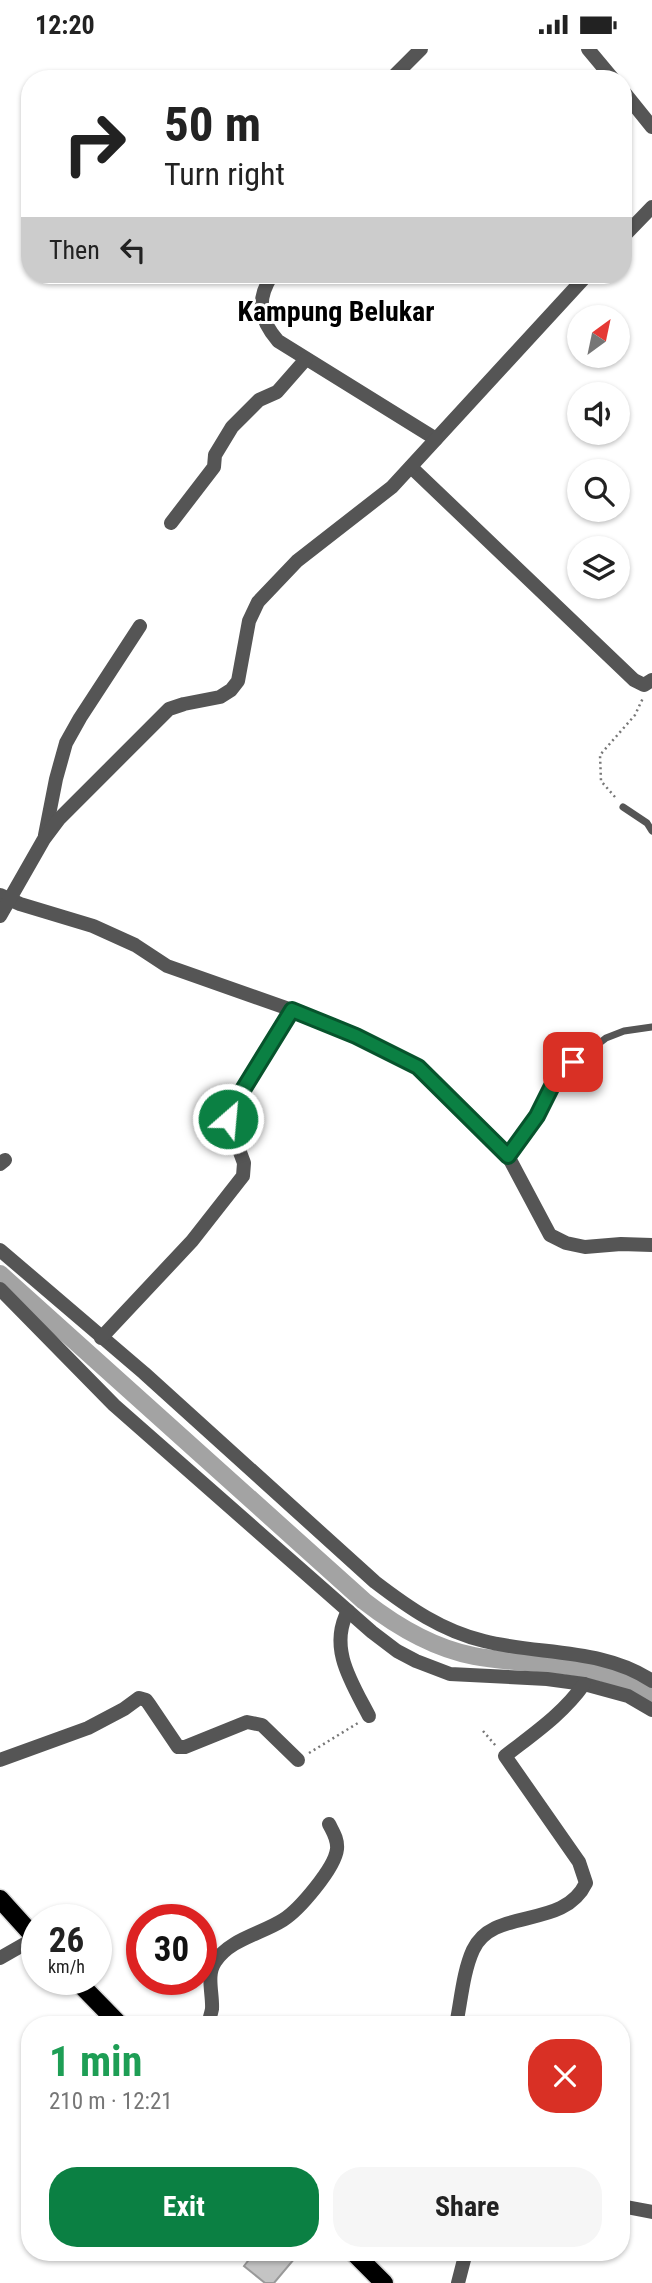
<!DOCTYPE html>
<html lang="en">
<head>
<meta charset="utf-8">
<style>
	body { margin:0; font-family:"Roboto Condensed",sans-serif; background:#f6f6f6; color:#222; height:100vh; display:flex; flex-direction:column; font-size:26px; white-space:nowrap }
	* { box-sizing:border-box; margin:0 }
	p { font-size:23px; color:#767676 }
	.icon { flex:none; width:38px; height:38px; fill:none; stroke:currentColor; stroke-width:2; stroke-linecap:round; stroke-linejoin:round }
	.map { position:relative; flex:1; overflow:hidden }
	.drawer { position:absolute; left:21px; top:1967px; width:609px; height:245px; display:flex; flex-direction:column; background:#fff; border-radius:28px; box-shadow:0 2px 5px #0004 }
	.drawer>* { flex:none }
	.banner { position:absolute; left:21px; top:21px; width:611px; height:214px; border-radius:28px; box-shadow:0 2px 5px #0004; background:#fff; color:#222; overflow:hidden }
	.needle { width:46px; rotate:33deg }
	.buttons { position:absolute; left:567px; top:256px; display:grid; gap:14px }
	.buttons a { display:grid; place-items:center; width:63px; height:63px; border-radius:50%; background:#fff; box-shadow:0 2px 5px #0004; font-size:35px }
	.speed { position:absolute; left:21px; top:1855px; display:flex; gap:14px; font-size:35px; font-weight:700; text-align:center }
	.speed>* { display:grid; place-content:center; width:91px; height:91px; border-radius:50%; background:#fff; box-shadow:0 2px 5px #0004; line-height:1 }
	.speed small { font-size:18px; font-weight:400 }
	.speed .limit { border:10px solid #d22; background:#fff; color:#111 }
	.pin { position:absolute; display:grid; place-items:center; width:60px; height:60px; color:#fff; margin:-30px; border-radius:14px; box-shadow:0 4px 10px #0006 }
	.me { position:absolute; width:77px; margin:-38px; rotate:27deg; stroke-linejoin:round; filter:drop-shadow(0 0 5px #0008) }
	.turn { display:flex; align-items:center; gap:24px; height:147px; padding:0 28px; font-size:32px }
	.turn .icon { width:91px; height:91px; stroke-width:2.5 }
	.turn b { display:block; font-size:49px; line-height:60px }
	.then { display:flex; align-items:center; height:66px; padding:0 28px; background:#0003; gap:14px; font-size:26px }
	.round { display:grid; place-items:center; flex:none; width:74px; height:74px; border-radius:28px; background:#f6f6f6 }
	.overview { display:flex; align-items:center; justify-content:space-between; height:119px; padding:0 28px }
	h1 { font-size:42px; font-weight:700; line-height:52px; color:#1e9e55 }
	.action { display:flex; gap:14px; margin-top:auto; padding:14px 28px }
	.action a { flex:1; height:80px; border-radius:28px; background:#0b8043; color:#fff; font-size:28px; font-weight:700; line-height:80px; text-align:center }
	.action a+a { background:#f6f6f6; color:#222 }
	.status { display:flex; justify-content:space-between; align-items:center; height:49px; padding:0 35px; background:#fff; direction:ltr }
	.status svg { height:19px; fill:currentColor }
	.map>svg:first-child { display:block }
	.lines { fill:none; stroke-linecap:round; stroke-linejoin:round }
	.canal { stroke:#a3a3a3; stroke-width:18 }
	.building { fill:#c4c4c4; stroke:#999; stroke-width:2 }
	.primary-casing { stroke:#dbdbdb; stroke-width:21 }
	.path { stroke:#777; stroke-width:2.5; stroke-dasharray:2 3.5; stroke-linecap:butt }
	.service { stroke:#555; stroke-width:7 }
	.minor { stroke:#555; stroke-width:14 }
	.primary { stroke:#000; stroke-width:18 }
	.route-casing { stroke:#07532c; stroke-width:18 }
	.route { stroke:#0b8043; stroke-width:12 }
	.labels { text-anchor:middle; stroke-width:6; stroke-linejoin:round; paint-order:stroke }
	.quarter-label { font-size:28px; font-weight:bold; fill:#000; stroke:#fff }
</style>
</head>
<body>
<div class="status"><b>12:20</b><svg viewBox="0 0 49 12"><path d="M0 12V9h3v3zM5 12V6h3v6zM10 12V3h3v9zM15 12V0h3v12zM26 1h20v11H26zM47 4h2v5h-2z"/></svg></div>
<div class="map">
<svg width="652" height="2234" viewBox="0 0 652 2234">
	<rect width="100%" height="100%" fill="#fff"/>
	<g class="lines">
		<path class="canal" d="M0,1225l364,327c32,25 68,47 110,55 42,8 87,5 129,17 17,5 33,14 49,23"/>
	</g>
	<polygon class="building" points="255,2203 300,2203 274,2234 265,2234 244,2217"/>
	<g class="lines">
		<defs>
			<g id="primary">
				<polyline points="0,1850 37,1891"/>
				<polyline points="75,1930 120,1976"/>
				<polyline points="353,2203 384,2234"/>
			</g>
		</defs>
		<use href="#primary" class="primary-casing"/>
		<g class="path">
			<polyline points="615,748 601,732 600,706 635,666 643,649"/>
			<polyline points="483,1682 496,1697"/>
			<polyline points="309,1704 358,1674"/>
		</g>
		<g class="service">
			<polyline points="623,758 647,774 652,782"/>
			<polyline points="508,1107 537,1067 557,1027 606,989 624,982 652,978"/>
		</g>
		<g class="minor">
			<polyline points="588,0 613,30"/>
			<polyline points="391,30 421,0"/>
			<polyline points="623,42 652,78"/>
			<polyline points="623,188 652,158"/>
			<path d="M272,226c-16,25 -13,44 6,66l158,98"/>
			<polyline points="411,418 634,631 644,636 652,631"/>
			<polyline points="171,474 214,418 215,406 232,378 259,351 277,343 306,310"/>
			<polyline points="45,786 56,730 66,694 80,669 140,577"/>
			<polyline points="0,846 20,855 93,877 135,896 167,917 292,961 356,987 418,1018 508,1107 550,1186 566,1194 585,1198 621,1195 652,1196"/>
			<polyline points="0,867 44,790 59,770 169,660 184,655 220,648 231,641 238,632 249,572 258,553 297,512 392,438 587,226"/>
			<polyline points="0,1115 5,1111"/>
			<path d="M0,1201l144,123 231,209c34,26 67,49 109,59 55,14 120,7 168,40"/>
			<polyline points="0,1240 114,1356 372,1583 397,1602 416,1612 450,1625 547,1630 584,1635 628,1647 652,1661"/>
			<polyline points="101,1289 192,1192 243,1127 244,1114 228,1071 228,1065 292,961"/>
			<path d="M348,1562c-20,37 4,72 21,105"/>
			<polyline points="0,1711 88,1679 124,1660 139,1649 146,1651 149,1655 178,1698 185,1698 247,1673 262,1676 298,1711"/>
			<polyline points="0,1909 35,1889"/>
			<path d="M208,1976c1,-5 3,-11 4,-16 1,-15 -6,-34 3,-47 15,-23 46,-28 68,-42 16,-10 52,-52 54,-71 1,-10 -4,-17 -8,-25"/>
			<path d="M456,1976c5,-24 7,-53 17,-75 20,-44 90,-19 113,-67l-7,-21 -74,-106c28,-22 58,-42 79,-72"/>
			<polyline points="621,2157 652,2163"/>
			<polyline points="458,2234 466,2203"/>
		</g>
		<use href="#primary" class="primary"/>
	</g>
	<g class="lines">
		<defs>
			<polyline id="route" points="228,1070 228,1065 292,961 356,987 418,1018 508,1107 537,1067 557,1027 573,1013"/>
		</defs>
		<use href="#route" class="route-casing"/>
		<use href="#route" class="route"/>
	</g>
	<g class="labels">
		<g class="quarter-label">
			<text x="336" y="272">Kampung Belukar</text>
		</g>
	</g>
</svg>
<div class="buttons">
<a><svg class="needle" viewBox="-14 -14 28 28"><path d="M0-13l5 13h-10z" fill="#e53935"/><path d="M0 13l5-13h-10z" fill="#767676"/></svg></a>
<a><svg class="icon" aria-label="sound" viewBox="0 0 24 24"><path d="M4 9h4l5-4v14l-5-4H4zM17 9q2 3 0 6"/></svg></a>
<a><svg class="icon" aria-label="search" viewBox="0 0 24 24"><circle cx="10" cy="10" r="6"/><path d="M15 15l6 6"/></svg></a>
<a><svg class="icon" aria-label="layers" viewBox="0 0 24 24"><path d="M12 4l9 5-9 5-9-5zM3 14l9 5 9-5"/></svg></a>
</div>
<div class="speed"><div>26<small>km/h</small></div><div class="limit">30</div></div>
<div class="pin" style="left:573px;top:1013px;background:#d93025"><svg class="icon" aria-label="arrive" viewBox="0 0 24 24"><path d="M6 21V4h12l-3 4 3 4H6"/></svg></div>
<svg class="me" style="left:228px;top:1070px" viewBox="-20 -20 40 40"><circle r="17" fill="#0b8043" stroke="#fff" stroke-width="3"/><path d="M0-11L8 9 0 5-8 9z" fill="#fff"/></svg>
<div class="banner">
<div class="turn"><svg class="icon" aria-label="right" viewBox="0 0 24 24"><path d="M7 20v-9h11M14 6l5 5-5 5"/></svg><div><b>50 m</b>Turn right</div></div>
<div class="then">Then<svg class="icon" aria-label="left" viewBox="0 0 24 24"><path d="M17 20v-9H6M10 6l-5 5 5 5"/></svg></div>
</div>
<section class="drawer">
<div class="overview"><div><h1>1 min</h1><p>210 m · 12:21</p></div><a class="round" style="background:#d93025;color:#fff"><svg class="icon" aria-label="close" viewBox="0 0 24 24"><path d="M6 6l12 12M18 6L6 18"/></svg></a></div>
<div class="action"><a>Exit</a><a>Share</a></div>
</section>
</div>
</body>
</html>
